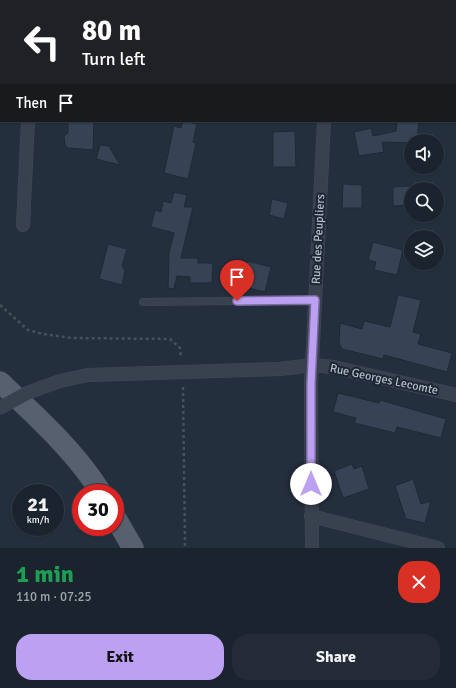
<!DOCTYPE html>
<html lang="en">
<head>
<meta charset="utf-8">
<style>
	body { margin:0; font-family:Signika,sans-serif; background:#242b36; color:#f1f3f6; height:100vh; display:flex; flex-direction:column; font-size:15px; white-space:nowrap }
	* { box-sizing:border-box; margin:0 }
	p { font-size:13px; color:#a0a4aa }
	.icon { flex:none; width:22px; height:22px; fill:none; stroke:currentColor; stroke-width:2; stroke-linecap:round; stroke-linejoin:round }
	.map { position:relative; height:548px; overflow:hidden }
	.details { display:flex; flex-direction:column; background:#1b232e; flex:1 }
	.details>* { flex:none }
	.banner { position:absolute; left:0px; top:0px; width:456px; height:122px; box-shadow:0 1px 3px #0004,0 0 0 1px #39404a; background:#202124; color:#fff; overflow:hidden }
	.fabs { position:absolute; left:404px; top:134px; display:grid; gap:8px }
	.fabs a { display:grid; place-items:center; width:40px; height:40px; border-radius:50%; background:#1b232e; box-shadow:0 1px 3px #0004,0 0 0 1px #39404a; font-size:20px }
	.speed { position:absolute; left:12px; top:484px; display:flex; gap:8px; font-size:20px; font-weight:700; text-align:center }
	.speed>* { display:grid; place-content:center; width:52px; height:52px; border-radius:50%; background:#1b232e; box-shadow:0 1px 3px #0004,0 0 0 1px #39404a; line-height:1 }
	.speed small { font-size:10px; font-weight:400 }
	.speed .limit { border:6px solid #d22; background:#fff; color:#111 }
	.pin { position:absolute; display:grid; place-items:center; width:34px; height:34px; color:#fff; margin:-41px -17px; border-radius:50% 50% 50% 0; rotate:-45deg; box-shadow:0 0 4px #0007 }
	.pin .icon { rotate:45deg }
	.me { position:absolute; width:44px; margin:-22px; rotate:0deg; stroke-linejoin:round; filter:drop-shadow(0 0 3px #0008) }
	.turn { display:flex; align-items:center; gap:14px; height:84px; padding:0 16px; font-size:18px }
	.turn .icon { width:52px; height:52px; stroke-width:2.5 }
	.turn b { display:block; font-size:28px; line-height:34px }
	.then { display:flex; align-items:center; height:38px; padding:0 16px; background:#0003; gap:8px; font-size:15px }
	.round { display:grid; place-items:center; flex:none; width:42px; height:42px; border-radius:16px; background:#242b36 }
	.headline { display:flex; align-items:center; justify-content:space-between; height:68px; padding:0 16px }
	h1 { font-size:24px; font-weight:800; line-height:30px; color:#1e9e55 }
	.cta { display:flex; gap:8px; margin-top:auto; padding:8px 16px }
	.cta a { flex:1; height:46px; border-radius:16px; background:#bca0f2; color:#111; font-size:16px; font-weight:800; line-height:46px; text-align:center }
	.cta a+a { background:#242b36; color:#f1f3f6 }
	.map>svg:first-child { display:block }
	.building { fill:#364354; stroke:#1f2835 }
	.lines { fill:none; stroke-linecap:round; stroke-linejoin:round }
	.service-casing { stroke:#414a57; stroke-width:8 }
	.minor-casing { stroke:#414a57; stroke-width:14 }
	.primary-casing { stroke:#414a57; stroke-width:22 }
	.path { stroke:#3f5557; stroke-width:2.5; stroke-dasharray:3 3; stroke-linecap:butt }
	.service { stroke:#38414e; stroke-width:7 }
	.minor { stroke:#38414e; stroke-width:13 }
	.primary { stroke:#56606e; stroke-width:21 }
	.minor-bridge-casing { stroke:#414a57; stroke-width:14; stroke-linecap:butt }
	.minor-bridge { stroke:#38414e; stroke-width:13 }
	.route-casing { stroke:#7a689d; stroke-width:10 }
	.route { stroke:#bca0f2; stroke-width:7 }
	.labels { text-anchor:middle; stroke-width:4; stroke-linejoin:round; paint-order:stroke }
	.street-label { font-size:12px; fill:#b4bcc9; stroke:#1d2633 }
</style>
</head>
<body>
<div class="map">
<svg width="456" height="548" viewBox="0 0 456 548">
	<rect width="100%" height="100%" fill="#242f3e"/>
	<g class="building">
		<polygon points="68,121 94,121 93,150 68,148 65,145 64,136 68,133"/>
		<polygon points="183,121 197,124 193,142 196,143 188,179 164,173 174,126 181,128"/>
		<polygon points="397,121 419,121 417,141 411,141 411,143 382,142 384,152 359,156 354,132 371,128 373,136 396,131"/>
		<polygon points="295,131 296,167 273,167 273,132"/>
		<polygon points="100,145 109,146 120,165 96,159"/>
		<polygon points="343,184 362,185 362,208 342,208"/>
		<polygon points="411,186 411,205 393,206 393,187"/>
		<polygon points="174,192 187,195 184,207 193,207 181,258 198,258 198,263 213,263 212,283 190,283 190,277 177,276 174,289 168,288 169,253 174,233 151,227 155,210 161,212 163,201 171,203"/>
		<polygon points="272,199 288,203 284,219 269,215"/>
		<polygon points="373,242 403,250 397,275 374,270 376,262 368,260"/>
		<polygon points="108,244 127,249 122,266 125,271 122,285 99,279"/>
		<polygon points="247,261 271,267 265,292 241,286"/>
		<polygon points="398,295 421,300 413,332 421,334 418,344 452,353 447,372 384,355 383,359 342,349 339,343 340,323 362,329 364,321 390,327"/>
		<polygon points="338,393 379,403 380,400 446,419 441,438 397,427 395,433 354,423 356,418 333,412"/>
		<polygon points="352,464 354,469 362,466 369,489 343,498 334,471"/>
		<polygon points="413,479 421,504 431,501 425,523 406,519 395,486"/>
	</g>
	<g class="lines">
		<defs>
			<polyline id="service" points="143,302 315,300"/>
			<g id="minor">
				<polyline points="120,0 120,1"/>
				<polyline points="0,68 1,68"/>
				<polyline points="455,79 456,79"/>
				<polyline points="23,225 28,121"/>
				<polyline points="60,381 88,375 280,369 312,365 333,367 456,395"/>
				<polyline points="311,516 438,548"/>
				<polyline points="312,548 311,384 324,121"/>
			</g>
			<g id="primary">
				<path d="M0,382c34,32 77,71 101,111"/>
				<polyline points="115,517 133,548"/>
			</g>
		</defs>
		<use href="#service" class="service-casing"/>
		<use href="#minor" class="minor-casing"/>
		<use href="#primary" class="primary-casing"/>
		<g class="path">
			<polyline points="0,305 28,330 43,334 72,338 170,339 180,348 181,358"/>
			<polyline points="183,387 185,548"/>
		</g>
		<use href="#service" class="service"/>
		<use href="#minor" class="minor"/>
		<use href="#primary" class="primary"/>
		<defs>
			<polyline id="minor-bridge" points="0,408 27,393 60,381"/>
		</defs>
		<use href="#minor-bridge" class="minor-bridge-casing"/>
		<use href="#minor-bridge" class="minor-bridge"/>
	</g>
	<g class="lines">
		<defs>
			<polyline id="route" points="237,301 315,300 311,384 311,484"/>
		</defs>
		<use href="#route" class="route-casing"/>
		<use href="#route" class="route"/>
	</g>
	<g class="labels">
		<g class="street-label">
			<text transform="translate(318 239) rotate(-87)" y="4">Rue des Peupliers</text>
			<text transform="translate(384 379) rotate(12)" y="4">Rue Georges Lecomte</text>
		</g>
	</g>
</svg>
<div class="fabs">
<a><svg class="icon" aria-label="sound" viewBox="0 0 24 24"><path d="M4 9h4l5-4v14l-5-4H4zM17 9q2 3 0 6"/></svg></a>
<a><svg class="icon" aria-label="search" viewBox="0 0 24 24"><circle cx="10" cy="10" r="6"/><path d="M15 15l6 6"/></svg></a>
<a><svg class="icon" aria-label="layers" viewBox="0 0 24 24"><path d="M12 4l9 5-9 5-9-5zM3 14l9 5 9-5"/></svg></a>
</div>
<div class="speed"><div>21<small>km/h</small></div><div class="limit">30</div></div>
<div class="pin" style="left:237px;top:301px;background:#d93025"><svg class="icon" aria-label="arrive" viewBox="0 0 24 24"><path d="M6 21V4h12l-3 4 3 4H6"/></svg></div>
<svg class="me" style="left:311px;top:484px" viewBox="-20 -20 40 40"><circle r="19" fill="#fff"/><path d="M0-13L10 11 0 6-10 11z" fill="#bca0f2"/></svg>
<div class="banner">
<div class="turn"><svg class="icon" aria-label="left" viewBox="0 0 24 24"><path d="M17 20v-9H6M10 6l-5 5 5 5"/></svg><div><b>80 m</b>Turn left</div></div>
<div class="then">Then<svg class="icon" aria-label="arrive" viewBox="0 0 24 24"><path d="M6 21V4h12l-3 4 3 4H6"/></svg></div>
</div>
</div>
<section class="details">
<div class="headline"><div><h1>1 min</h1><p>110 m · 07:25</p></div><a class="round" style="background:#d93025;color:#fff"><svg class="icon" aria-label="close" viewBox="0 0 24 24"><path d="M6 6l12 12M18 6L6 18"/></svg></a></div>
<div class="cta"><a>Exit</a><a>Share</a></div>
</section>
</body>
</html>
